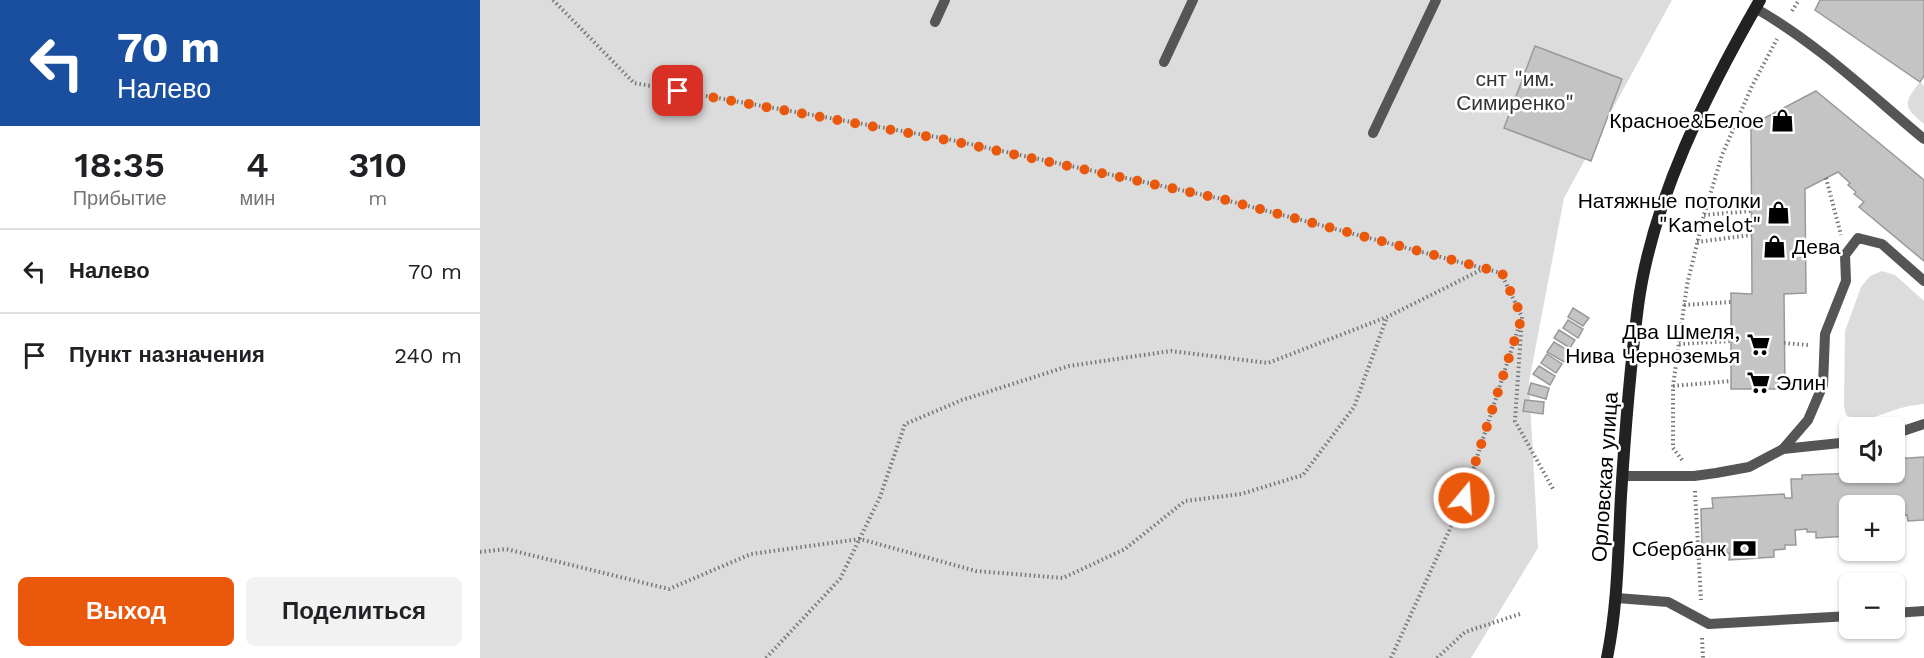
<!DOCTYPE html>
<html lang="ru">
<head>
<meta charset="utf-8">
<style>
	body { margin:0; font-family:"Work Sans",sans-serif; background:#f2f2f2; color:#202124; height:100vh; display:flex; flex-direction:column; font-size:22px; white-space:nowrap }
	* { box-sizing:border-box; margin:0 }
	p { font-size:20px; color:#757577 }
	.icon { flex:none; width:33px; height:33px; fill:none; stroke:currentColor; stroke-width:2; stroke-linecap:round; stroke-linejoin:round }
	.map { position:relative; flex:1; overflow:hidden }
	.details { display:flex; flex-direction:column; background:#fff; width:480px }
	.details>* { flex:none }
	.guide { background:#1a4fa0; color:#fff; overflow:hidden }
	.fabs { position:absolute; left:1359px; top:417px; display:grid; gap:12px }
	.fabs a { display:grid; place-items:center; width:66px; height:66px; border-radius:9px; background:#fff; box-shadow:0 2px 4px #0004; font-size:30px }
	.pin { position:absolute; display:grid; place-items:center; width:51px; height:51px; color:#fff; margin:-26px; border-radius:12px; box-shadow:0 3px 9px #0006 }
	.me { position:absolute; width:66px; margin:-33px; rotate:18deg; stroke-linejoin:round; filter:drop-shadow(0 0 4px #0008) }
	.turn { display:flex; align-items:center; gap:21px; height:126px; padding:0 18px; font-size:27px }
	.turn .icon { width:78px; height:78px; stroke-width:2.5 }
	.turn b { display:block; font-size:42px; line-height:51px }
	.eta { display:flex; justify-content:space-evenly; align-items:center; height:102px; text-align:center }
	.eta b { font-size:36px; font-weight:600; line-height:42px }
	.button { display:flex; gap:12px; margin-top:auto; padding:12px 18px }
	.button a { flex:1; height:69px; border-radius:9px; background:#ea580c; color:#fff; font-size:24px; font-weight:600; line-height:69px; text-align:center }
	.button a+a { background:#f2f2f2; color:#202124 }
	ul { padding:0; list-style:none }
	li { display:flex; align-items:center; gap:18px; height:84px; padding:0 18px; border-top:2px solid #e0e0e0 }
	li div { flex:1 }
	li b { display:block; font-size:22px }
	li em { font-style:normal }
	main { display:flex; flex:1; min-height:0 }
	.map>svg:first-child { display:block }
	.green { fill:#dcdcdc }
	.building { fill:#c4c4c4; stroke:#999; stroke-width:1.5 }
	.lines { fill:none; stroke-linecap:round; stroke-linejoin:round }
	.path { stroke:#777; stroke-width:4; stroke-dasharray:1.5 3; stroke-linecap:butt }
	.lane { stroke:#555; stroke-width:10 }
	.secondary { stroke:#222; stroke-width:12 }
	.route { stroke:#ea580c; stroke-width:10; stroke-dasharray:0 18 }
	.labels { text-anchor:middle; stroke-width:5; stroke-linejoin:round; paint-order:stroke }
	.park-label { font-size:21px; fill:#333; stroke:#fff }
	.poi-label { font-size:21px; fill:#000; stroke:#fff; text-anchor:end }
	.street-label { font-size:21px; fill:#000; stroke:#fff }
</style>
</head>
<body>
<main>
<section class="details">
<div class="guide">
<div class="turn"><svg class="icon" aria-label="left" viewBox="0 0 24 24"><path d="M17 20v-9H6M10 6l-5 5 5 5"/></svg><div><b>70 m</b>Налево</div></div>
</div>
<div class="eta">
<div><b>18:35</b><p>Прибытие</p></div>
<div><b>4</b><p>мин</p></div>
<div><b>310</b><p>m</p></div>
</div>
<ul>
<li><svg class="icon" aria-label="left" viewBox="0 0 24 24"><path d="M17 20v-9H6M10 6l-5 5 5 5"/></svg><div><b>Налево</b></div><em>70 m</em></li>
<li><svg class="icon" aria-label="arrive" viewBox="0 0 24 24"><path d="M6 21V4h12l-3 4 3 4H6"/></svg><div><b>Пункт назначения</b></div><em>240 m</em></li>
</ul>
<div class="button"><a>Выход</a><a>Поделиться</a></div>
</section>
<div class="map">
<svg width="1444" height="658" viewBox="0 0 1444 658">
	<rect width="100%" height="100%" fill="#fff"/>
	<g class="green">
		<polygon points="0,0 1192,0 1084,198 1049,382 1058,548 991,658 0,658"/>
		<path d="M1440,82l4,4v38c-21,-17 -21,-21 -4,-42z"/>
		<path d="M1402,271l13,4 29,26v103c-6,1 -13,1 -19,3 -17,4 -43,19 -59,8l-2,-9 1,-75 16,-44 9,-11z"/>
	</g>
	<g class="building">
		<polygon points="1340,0 1444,0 1444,76 1440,82 1335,10"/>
		<polygon points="1055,46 1142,79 1111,161 1024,128"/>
		<polygon points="1336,91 1444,180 1444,261 1379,207 1384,202 1374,194 1376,192 1368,185 1370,183 1358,172 1325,189 1326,293 1304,294 1305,389 1251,389 1251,293 1272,294 1271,125"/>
		<polygon points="1093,308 1109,318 1103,326 1088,317"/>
		<polygon points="1088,320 1103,329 1098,338 1083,328"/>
		<polygon points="1079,330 1095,340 1090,348 1074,338"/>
		<polygon points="1074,342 1090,352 1084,362 1067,352"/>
		<polygon points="1067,354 1082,364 1076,373 1061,363"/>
		<polygon points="1059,366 1075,376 1070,385 1053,374"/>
		<polygon points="1051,383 1069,388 1066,399 1048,394"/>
		<polygon points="1045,400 1064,402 1063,414 1043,411"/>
		<polygon points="1444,457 1444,520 1428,521 1427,515 1417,516 1417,511 1414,511 1414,506 1370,506 1370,536 1336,538 1336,532 1327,532 1327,529 1315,530 1316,545 1305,545 1305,549 1294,550 1294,557 1249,560 1249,553 1235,553 1235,549 1222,552 1221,509 1233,508 1232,498 1304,494 1305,498 1312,498 1311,479 1322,479 1322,475 1414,472 1414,459"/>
	</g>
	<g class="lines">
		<g class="path">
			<polyline points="73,0 154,83 467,139 742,199 1021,273 1042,317 1035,421 1073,489"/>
			<polyline points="1312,11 1319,0"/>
			<polyline points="1346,178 1361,235"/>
			<polyline points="1224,215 1271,211"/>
			<polyline points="1217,242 1271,235"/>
			<polyline points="1325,244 1351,246"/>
			<polyline points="1204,305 1251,302"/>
			<polyline points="1304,343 1328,345"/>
			<polyline points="1199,344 1251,341"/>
			<polyline points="1193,386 1251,381"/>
			<polyline points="1202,460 1193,448 1193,386 1207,285 1224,215 1242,155 1272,86 1297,39"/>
			<polyline points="1215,491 1221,600"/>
			<polyline points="0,552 26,549 189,589 271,554 380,539 496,571 583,578 645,549 705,501 761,494 823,475 874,407 907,317"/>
			<polyline points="1222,638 1223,658"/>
			<polyline points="286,658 360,579 400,497 425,424 482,400 589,366 691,351 788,363 907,317 1003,269"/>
			<polyline points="911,658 984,498 1040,323"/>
			<polyline points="957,658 985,632 1040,614"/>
		</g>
		<g class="lane">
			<path d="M1275,8c62,35 115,86 169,131"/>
			<polyline points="455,22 465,0"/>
			<polyline points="684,62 713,0"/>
			<polyline points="893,133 956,0"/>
			<polyline points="1414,434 1444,424"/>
			<polyline points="1303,449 1328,420 1343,385 1345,334 1366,281 1365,255 1378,238 1402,244 1444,281"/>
			<polyline points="1143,476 1214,476 1236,473 1269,467 1303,449 1370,442"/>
			<polyline points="1137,598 1188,602 1229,624 1370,616"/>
			<polyline points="1414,613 1444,611"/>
		</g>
		<path class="secondary" d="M1127,658c11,-54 11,-108 14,-162 4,-64 9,-127 17,-190 14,-106 69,-214 122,-306"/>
	</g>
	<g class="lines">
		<polyline class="route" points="198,91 467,140 742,199 1022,273 1042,317 984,498"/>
	</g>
	<defs>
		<symbol id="shop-bare" viewBox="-9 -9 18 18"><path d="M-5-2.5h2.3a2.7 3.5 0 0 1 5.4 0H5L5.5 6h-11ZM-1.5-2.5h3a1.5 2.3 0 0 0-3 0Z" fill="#000" stroke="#fff" stroke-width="2.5" paint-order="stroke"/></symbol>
		<symbol id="supermarket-bare" viewBox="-9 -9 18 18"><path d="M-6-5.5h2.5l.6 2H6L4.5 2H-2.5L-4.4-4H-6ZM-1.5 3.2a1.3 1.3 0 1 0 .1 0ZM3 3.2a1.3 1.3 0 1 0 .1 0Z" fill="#000" stroke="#fff" stroke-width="2.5" paint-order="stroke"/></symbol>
		<symbol id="bank-bare" viewBox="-9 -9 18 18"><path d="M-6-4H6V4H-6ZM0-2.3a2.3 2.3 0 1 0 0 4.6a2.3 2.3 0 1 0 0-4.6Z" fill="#000" stroke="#fff" stroke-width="2.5" paint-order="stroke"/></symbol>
	</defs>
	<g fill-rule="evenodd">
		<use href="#shop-bare" x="1286" y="104" width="33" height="33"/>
		<use href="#shop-bare" x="1282" y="196" width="33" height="33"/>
		<use href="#shop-bare" x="1278" y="230" width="33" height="33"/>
		<use href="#supermarket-bare" x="1262" y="328" width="33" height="33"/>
		<use href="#supermarket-bare" x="1262" y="366" width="33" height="33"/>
		<use href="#bank-bare" x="1248" y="532" width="33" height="33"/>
	</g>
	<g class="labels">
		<g class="park-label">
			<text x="1035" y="86">снт "им.<tspan x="1035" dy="24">Симиренко"</tspan></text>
		</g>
		<g class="poi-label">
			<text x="1284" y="128">Красное&amp;Белое</text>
			<text x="1281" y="208">Натяжные потолки<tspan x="1281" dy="24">"Kamelot"</tspan></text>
			<text x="1312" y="254" text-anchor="start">Дева</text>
			<text x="1260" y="339">Два Шмеля,<tspan x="1260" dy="24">Нива Черноземья</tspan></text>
			<text x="1296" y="390" text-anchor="start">Элин</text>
			<text x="1246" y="556">Сбербанк</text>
		</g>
		<g class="street-label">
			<text transform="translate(1125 477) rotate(-86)" y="7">Орловская улица</text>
		</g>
	</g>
</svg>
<div class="fabs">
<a><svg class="icon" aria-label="sound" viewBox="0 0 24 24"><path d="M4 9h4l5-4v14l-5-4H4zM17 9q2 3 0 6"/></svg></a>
<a>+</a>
<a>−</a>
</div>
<div class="pin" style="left:198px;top:91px;background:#d93025"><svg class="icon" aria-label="arrive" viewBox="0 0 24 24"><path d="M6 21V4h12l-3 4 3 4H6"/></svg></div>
<svg class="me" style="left:984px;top:498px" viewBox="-20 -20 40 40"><circle r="17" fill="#ea580c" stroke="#fff" stroke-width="3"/><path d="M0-11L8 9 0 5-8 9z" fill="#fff"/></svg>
</div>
</main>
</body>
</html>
